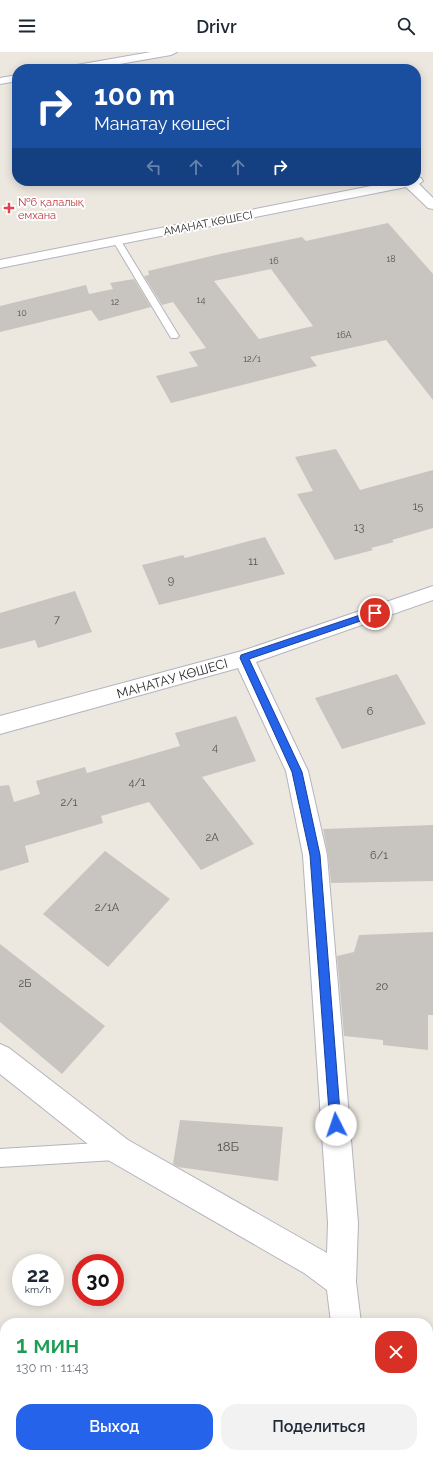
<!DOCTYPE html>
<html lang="ru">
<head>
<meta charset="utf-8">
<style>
	body { margin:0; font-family:Raleway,sans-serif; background:#f2f2f3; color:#1f2937; height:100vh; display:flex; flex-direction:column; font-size:15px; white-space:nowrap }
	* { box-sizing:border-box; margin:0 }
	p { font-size:13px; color:#747a83 }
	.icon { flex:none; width:22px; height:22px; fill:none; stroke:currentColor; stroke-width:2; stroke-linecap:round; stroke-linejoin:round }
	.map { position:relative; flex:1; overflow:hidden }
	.side { position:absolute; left:0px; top:1266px; width:433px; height:140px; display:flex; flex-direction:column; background:#fff; border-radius:16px 16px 0 0; box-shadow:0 2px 10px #0003 }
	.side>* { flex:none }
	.top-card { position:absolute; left:12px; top:12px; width:409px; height:122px; border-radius:16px; box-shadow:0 2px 10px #0003; background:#1a4fa0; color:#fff; overflow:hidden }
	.speed { position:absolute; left:12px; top:1202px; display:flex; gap:8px; font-size:20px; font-weight:700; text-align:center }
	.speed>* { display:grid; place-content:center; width:52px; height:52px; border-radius:50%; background:#fff; box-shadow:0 2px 10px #0003; line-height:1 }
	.speed small { font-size:10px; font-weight:400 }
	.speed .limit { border:6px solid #d22; background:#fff; color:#111 }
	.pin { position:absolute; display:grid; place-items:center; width:34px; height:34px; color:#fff; margin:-17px; border:2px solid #fff; border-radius:50%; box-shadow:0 1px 4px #0007 }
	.me { position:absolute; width:44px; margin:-22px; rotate:356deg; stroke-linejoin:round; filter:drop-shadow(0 0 3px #0008) }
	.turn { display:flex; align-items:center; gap:14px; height:84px; padding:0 16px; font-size:18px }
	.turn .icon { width:52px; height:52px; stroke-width:2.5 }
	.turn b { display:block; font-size:28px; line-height:34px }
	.lanes { display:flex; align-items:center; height:38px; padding:0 16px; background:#0003; justify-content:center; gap:20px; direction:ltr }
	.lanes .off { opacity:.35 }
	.round { display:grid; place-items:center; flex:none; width:42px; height:42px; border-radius:16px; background:#f2f2f3 }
	.overview { display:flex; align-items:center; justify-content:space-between; height:68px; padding:0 16px }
	h1 { font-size:24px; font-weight:600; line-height:30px; color:#1e9e55 }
	.action { display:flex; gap:8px; margin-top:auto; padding:8px 16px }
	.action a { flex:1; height:46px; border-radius:16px; background:#2563eb; color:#fff; font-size:16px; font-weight:600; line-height:46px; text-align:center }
	.action a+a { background:#f2f2f3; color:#1f2937 }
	header { display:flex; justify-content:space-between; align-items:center; height:52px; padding:0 16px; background:#fff; font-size:18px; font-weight:600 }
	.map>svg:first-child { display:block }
	.building { fill:#c8c4bf; fill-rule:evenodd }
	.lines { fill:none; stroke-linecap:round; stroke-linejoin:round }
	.lane-casing { stroke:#b3b4be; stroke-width:2 }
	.street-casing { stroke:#b3b4be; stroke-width:2 }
	.lane { fill:#fff; fill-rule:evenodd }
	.street { fill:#fff; fill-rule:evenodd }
	.route { fill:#2563eb; stroke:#184099 }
	.health-dot { fill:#e0444e; stroke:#fff; stroke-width:1.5 }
	.labels { text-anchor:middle; stroke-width:4; stroke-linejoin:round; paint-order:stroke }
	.far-number-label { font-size:9px; fill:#535251 }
	.far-health-label { font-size:11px; fill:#be3a42; stroke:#fff; text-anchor:start }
	.far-street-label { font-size:11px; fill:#2c2c2c; stroke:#fff }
	.number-label { font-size:11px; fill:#535251 }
	.street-label { font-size:13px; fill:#2c2c2c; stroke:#fff }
	.near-number-label { font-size:13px; fill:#535251 }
</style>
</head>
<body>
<header><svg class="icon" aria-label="menu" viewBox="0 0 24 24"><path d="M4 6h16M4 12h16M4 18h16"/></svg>Drivr<svg class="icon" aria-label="search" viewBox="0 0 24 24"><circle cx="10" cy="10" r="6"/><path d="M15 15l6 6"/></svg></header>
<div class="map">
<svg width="433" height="1406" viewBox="0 0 433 1406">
	<rect width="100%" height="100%" fill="#ece8e0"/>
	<g class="building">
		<path d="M388,171l45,51v126l-47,-60 -76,17 7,9 -146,37 -15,-27 42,-10 -9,-14 17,-4 -33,-46 -11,3 -18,-29 5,-1 -1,-4 72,-17 82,-17 4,4zM271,217l42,57 -54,13 -45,-58z"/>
		<polygon points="134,227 151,255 99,269 91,258 0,280 0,254 86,233 89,242 113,237 110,231"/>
		<polygon points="336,397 360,438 433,418 433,476 392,488 394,490 371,496 373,498 335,508 297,442 313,439 295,405"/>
		<polygon points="265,485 285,522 159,553 142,513 183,503 185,506"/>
		<polygon points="75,539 92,580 38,596 35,588 0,597 0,561"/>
		<polygon points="397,622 426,672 342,697 315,646"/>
		<polygon points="236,664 256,709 202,725 254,792 201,818 149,750 101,764 103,771 25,794 29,810 0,819 0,734 9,733 14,750 40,742 36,729 85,715 87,721 180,694 175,681"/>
		<polygon points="433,773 433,829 331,831 328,803 323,777"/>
		<polygon points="105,799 170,847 108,915 43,862"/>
		<polygon points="433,880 433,963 428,963 428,998 383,993 383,988 344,984 337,904 354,900 359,883"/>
		<polygon points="0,892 105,974 62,1022 0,970"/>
		<polygon points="180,1068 283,1075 278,1129 178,1115 173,1112"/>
	</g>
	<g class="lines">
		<defs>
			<g id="lane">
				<polygon points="117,186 121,189 179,284 177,286 171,286 113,189"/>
				<polygon points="115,1090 121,1093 124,1099 121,1105 115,1108 0,1115 0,1097"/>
				<rect x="428" y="1284" width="5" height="20"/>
				<polygon points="5,1377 5,1397 0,1398 0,1378"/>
				<rect x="89" y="1401" width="20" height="5"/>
			</g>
			<g id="street">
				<polygon points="151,0 177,0 171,3 91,17 65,17 67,15 71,14"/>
				<polygon points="17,23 17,29 0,32 0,26"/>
				<polygon points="416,125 421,126 423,129 419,132 433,146 433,157 428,156 406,135 0,216 0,208 396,129 416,129"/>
				<polygon points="433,534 433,548 256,610 308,719 327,803 358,1171 356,1230 361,1271 331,1271 327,1238 304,1221 108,1108 0,1022 0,992 9,996 128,1088 327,1201 328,1171 303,803 286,719 238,616 0,682 0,664 242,599"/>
				<polygon points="343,1401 375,1401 376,1406 344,1406"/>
			</g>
		</defs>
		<use href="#lane" class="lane-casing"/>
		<use href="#street" class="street-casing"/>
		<use href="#lane" class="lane"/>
		<use href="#street" class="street"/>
	</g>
	<polygon class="route" points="375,558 378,559 378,563 249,607 302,720 320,803 341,1073 340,1077 336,1079 332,1077 330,1073 310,803 292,720 240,606 241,603"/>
	<path class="health-dot" d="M7 150h4v4h4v4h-4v4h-4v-4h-4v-4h4z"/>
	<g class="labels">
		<g class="far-number-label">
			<text x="391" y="210">18</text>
			<text x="274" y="212">16</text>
			<text x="201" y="251">14</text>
			<text x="115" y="253">12</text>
			<text x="22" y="264">10</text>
			<text x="344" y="286">16А</text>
			<text x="252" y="310">12/1</text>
		</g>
		<g class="far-health-label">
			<text x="18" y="154">№6 қалалық<tspan x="18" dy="13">емхана</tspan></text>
		</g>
		<g class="far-street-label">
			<text transform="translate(208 171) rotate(-11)" y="4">АМАНАТ КӨШЕСІ</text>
		</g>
		<g class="number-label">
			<text x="418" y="458">15</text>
			<text x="359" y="479">13</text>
			<text x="253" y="513">11</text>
			<text x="171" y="532">9</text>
			<text x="57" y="571">7</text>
			<text x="370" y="663">6</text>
			<text x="215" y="699">4</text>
			<text x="137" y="734">4/1</text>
			<text x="69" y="754">2/1</text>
			<text x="212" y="789">2А</text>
			<text x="379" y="807">6/1</text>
			<text x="107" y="859">2/1А</text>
			<text x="25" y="935">2Б</text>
			<text x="382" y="938">20</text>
		</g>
		<g class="street-label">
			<text transform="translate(172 626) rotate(-16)" y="5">МАНАТАУ КӨШЕСІ</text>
		</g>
		<g class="near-number-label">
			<text x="228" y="1099">18Б</text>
		</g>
	</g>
</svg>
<div class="speed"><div>22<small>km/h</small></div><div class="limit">30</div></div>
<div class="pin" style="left:375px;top:561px;background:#d93025"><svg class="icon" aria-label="arrive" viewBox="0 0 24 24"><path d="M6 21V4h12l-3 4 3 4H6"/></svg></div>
<svg class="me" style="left:336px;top:1073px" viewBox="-20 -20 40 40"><circle r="19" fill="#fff"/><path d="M0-13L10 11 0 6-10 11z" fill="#2563eb"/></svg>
<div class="top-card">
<div class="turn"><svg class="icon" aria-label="right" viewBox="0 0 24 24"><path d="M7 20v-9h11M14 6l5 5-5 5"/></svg><div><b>100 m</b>Манатау көшесі</div></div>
<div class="lanes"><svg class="icon off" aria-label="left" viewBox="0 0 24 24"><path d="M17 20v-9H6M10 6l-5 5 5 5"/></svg><svg class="icon off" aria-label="ahead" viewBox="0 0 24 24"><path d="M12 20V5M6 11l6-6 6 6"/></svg><svg class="icon off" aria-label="ahead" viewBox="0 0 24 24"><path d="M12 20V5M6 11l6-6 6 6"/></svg><svg class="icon" aria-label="right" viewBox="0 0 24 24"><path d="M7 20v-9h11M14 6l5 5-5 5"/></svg></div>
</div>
<section class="side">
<div class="overview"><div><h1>1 мин</h1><p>130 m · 11:43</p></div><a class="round" style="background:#d93025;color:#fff"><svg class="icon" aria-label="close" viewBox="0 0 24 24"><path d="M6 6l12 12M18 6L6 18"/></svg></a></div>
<div class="action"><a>Выход</a><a>Поделиться</a></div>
</section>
</div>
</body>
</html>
